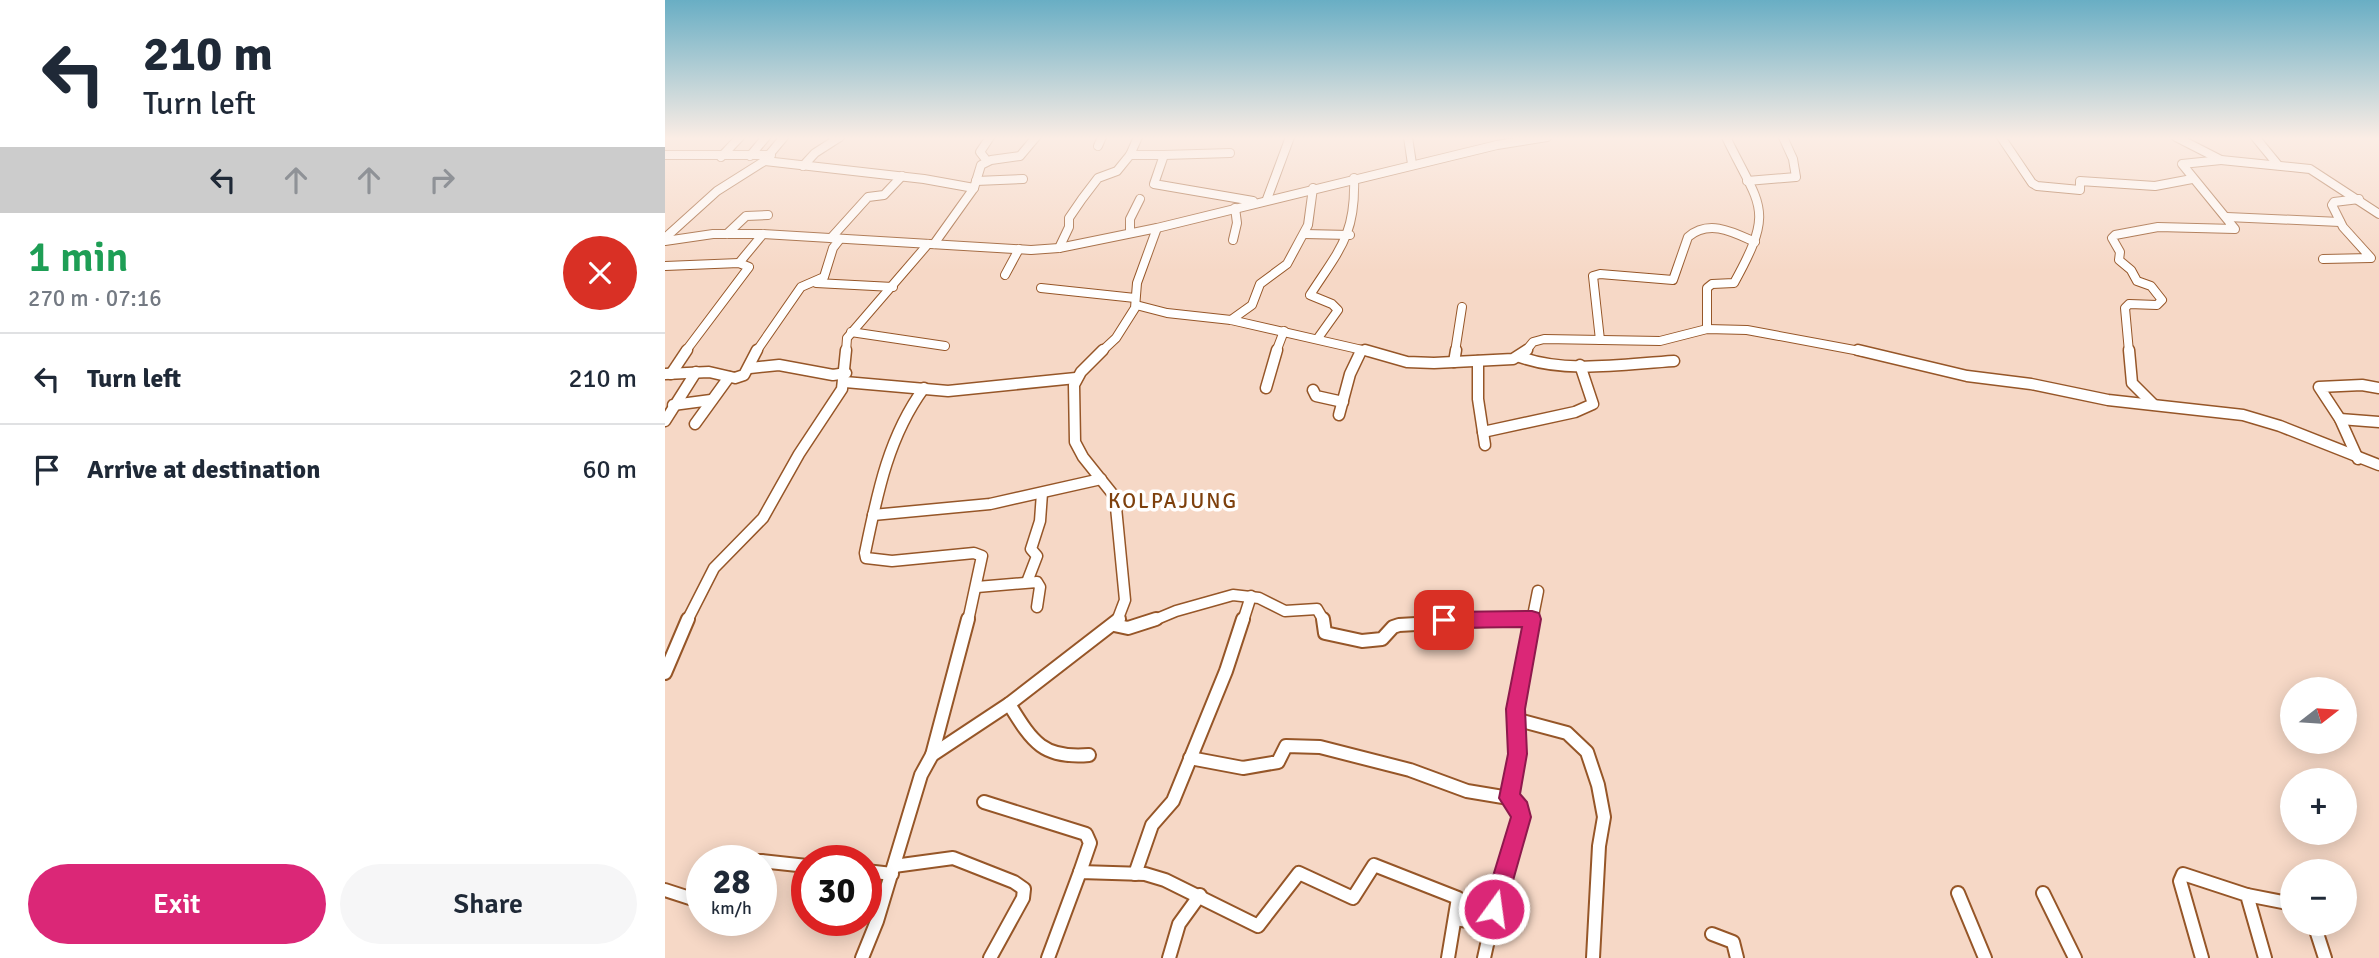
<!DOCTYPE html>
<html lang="en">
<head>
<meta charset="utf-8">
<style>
	body { margin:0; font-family:Signika,sans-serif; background:#f6f6f7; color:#1f2937; height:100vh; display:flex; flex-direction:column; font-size:26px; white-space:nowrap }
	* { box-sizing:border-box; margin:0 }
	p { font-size:23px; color:#747a83 }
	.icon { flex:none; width:38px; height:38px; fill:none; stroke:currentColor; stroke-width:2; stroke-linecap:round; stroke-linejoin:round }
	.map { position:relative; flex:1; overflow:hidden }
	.panel { display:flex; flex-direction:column; background:#fff; width:665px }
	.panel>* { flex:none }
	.hud { background:#fff; color:#1f2937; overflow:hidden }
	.needle { width:46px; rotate:73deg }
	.fabs { position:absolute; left:1615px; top:677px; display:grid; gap:14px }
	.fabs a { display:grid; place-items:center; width:77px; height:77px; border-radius:50%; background:#fff; box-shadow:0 4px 18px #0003; font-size:35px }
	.speed { position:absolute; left:21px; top:845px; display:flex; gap:14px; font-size:35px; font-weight:700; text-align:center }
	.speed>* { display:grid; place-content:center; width:91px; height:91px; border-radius:50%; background:#fff; box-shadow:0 4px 18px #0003; line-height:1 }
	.speed small { font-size:18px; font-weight:400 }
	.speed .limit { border:10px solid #d22; background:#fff; color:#111 }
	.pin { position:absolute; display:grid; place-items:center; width:60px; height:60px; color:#fff; margin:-30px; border-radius:14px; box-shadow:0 4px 10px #0006 }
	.me { position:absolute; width:77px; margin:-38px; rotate:14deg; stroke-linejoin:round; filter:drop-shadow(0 0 5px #0008) }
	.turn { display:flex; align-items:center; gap:24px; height:147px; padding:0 28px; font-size:32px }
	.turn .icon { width:91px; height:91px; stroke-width:2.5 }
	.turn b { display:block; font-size:49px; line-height:60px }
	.lanes { display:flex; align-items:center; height:66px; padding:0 28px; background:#0003; justify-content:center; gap:35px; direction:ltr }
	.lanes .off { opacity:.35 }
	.round { display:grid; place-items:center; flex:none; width:74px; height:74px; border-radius:37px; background:#f6f6f7 }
	.overview { display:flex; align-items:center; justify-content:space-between; height:119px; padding:0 28px }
	h1 { font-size:42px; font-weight:600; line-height:52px; color:#1e9e55 }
	.cta { display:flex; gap:14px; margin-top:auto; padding:14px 28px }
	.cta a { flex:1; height:80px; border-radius:42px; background:#db2777; color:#fff; font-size:28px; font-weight:600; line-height:80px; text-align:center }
	.cta a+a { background:#f6f6f7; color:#1f2937 }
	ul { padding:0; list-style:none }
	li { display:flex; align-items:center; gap:21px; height:91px; padding:0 28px; border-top:2px solid #e0e1e3 }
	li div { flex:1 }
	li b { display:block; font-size:26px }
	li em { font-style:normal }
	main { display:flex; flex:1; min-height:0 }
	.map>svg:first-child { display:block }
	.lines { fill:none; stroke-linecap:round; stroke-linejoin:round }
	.minor-far2-casing { stroke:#965628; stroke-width:10 }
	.minor-far1-casing { stroke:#965628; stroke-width:13 }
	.minor-casing { stroke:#965628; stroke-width:16 }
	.minor-far2 { stroke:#fff; stroke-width:8 }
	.minor-far1 { stroke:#fff; stroke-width:10 }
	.minor { stroke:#fff; stroke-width:12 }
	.route { fill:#db2777; stroke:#8e194d; stroke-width:2 }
	.labels { text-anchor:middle; stroke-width:7; stroke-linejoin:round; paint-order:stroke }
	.quarter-label { font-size:21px; letter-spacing:2px; fill:#7e400d; stroke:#fff }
</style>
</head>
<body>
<main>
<section class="panel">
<div class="hud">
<div class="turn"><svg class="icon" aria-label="left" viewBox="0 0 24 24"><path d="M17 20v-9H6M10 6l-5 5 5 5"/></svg><div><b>210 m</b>Turn left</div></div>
<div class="lanes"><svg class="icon" aria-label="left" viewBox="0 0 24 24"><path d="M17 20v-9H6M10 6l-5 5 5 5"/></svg><svg class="icon off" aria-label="ahead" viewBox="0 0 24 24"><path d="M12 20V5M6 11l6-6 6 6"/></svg><svg class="icon off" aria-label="ahead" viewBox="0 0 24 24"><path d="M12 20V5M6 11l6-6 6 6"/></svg><svg class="icon off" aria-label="right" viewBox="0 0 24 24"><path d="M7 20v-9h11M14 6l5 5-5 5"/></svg></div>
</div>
<div class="overview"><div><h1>1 min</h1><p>270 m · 07:16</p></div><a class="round" style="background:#d93025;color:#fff"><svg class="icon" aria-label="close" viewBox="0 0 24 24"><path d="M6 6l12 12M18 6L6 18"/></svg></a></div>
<ul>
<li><svg class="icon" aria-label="left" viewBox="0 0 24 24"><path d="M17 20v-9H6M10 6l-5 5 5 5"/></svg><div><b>Turn left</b></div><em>210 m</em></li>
<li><svg class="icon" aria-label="arrive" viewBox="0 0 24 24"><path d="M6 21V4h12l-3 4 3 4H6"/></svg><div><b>Arrive at destination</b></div><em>60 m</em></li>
</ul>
<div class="cta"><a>Exit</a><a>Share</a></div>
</section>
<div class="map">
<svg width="1714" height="958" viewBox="0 0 1714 958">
	<rect width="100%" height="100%" fill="#f6d8c6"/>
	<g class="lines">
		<defs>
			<g id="minor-far2">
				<polyline points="743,137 747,164"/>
				<polyline points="1336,137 1367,183 1372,186 1415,190 1415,181 1490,186 1527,179"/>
				<polyline points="1511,137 1556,160 1645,169 1714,214"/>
				<polyline points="1590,137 1613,165"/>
				<polyline points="433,146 437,137"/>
				<polyline points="0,155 106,155"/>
				<polyline points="465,155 499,155 489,184 588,201"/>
				<polyline points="499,155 565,153"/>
				<polyline points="85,156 101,137"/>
				<polyline points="56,157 75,137"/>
				<polyline points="100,161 259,179 309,188"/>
				<polyline points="322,161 315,152 325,137"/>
				<polyline points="138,166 150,153 175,137"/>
				<polyline points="311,181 358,179"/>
				<polyline points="1082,181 1131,177 1128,159 1118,137"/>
				<polyline points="602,199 625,137"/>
				<polyline points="1562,217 1675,222"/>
				<polyline points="465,233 465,219 475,199"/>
				<polyline points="62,234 81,216 103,215"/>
				<polyline points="639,234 685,235"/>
				<polyline points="0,238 52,191 98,162 119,137"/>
				<polyline points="166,238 203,197 219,195 237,176"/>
				<polyline points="568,240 572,223 570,208"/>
				<polyline points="0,241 48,234 98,234 366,250 394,248 492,228 832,145 882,137"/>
				<polyline points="269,244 309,188 316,165 326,160 355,156 371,137"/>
				<polyline points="394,248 404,227 404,218 417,199 433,178 452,171 465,155 473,137"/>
				<polyline points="1658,259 1706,258 1678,227 1667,205 1669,202 1694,199"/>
				<polyline points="74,263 98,234"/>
				<polyline points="0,266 74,263 84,267 20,352"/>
				<polyline points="340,275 354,249"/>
				<polyline points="151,283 228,287"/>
				<polyline points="376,288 470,298"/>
				<polyline points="471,305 502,313 566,320 706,352"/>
				<polyline points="566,320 587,305 595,284 622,264 643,225 648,188"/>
				<path d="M1042,329v-41l5,-4 22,-1c42,-76 26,-75 -8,-146"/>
				<polyline points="186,332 280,346"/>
				<path d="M653,338l20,-28 -6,-6 -22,-9c29,-45 46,-60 44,-117"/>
				<path d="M935,340l-7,-64 7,-2 73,6 15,-43c21,-18 45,-5 67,5"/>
				<polyline points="91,352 136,287 159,277 168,248 175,239"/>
				<polyline points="181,352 182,338 263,244"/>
				<polyline points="436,352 451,338 470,308 472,283 492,228"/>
				<polyline points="611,352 619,331"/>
				<polyline points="790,352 797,307"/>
				<polyline points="860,352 868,342 879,339 995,341 1042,329 1082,330 1200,352"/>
				<polyline points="1464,352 1460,308 1464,304 1492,305 1497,300 1486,286 1472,281 1466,270 1454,260 1455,252 1447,238 1450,235 1493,227 1570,229 1517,164 1556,160"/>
			</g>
			<g id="minor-far1">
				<polyline points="438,350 416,372 409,385 410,442 418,457 450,497 460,600 452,621"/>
				<polyline points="700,350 742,362 769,363 848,359 862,350"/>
				<polyline points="1193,350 1302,376 1366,384 1443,400 1578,415 1615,426 1714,465"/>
				<polyline points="1464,350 1467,383 1488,404"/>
				<path d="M855,357c48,17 104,7 154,4"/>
				<polyline points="813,361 813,399 820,445"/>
				<polyline points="789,362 791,350"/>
				<polyline points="85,368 114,365 168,375 181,373"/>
				<polyline points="0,374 44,372 70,378 79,375 92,350"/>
				<polyline points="6,374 22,350"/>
				<polyline points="180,382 283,391 411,378"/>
				<path d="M259,388c-36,49 -47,107 -59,165l1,5 26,3 82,-8 8,3 -14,65"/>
				<polyline points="601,388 612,350"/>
				<polyline points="648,390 651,396 678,402"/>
				<polyline points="8,405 46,400"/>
				<polyline points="674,415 685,374 696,351"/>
				<polyline points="1675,419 1714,422"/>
				<polyline points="0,421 31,372"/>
				<polyline points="30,424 64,377"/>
				<polyline points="818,432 910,412 928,404 915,365"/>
				<polyline points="1693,459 1675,419 1654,387 1697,385 1714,388"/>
				<polyline points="208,515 325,504 436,479"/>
				<polyline points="362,582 372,556 366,549 375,521 377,493"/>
				<polyline points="312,587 372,582 375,587 372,607"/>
				<polyline points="22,621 49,568 98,518 134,454 177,389 181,350"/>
				<polyline points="487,621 511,611 568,595 594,598 620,611 652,609 659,621"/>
				<polyline points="578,621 586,596"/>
				<polyline points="780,621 867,619"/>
				<polyline points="867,621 873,591"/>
			</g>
			<g id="minor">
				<polyline points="658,619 660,633 697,641 717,639 728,627 734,625 838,619"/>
				<polyline points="449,625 463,628 491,619"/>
				<polyline points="0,673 23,619"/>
				<path d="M344,704c23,37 33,55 80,51"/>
				<polyline points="850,719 902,733 922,752 933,785 939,817 934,846 928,958"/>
				<polyline points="267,755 303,619"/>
				<polyline points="525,758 578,768 613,762 621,746 655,747 745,770 802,791 844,798 855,809 856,817 837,877 819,958"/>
				<polyline points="844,798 852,754 850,709 867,619"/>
				<polyline points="319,802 421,834 425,843 415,872"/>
				<polyline points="77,861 96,861"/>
				<polyline points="96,861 142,866"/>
				<polyline points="229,866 288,858 349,882 359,889 358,898 325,958"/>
				<polyline points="201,871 227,874"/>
				<polyline points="470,874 487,825 508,801 561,671 578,619"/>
				<polyline points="0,890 37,902"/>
				<polyline points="1293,893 1320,958"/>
				<polyline points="1378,893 1410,958"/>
				<polyline points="1582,895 1628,904"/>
				<polyline points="791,919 826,925"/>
				<polyline points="1649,924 1660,958"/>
				<polyline points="1047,934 1068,942 1072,958"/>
				<polyline points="197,958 212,921 256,775 267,755 344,704 454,619"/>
				<polyline points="383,958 415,872 480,874 500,880 593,926 634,873 688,898 709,865 793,898 783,958"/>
				<polyline points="504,958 514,924 535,895"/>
				<polyline points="1537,958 1515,881 1518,874 1582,895 1600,958"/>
			</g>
		</defs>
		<use href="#minor-far2" class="minor-far2-casing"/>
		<use href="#minor-far1" class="minor-far1-casing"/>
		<use href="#minor" class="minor-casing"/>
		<use href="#minor-far2" class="minor-far2"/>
		<use href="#minor-far1" class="minor-far1"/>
		<use href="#minor" class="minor"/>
	</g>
	<linearGradient id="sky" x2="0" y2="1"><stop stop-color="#69aec4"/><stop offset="0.51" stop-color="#fbede5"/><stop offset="1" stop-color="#fbede5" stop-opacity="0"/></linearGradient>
	<rect width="1714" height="271" fill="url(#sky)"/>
	<polygon class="route" points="867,611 874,613 876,619 860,709 862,754 855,794 862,802 866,817 840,909 837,917 829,920 821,917 818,909 846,817 834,798 843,754 841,709 857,627 779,628 773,626 771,620 773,615 779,612"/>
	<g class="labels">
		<g class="quarter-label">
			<text x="508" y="508">KOLPAJUNG</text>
		</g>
	</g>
</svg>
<div class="fabs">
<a><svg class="needle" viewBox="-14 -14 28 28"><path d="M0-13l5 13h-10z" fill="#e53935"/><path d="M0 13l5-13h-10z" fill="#747a83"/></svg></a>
<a>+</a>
<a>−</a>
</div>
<div class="speed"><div>28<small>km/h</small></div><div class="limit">30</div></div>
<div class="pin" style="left:779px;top:620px;background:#d93025"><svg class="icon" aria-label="arrive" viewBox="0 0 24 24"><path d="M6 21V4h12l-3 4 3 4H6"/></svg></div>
<svg class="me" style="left:829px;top:909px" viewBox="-20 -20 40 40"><circle r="17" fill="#db2777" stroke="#fff" stroke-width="3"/><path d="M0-11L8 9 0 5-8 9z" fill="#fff"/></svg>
</div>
</main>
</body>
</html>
